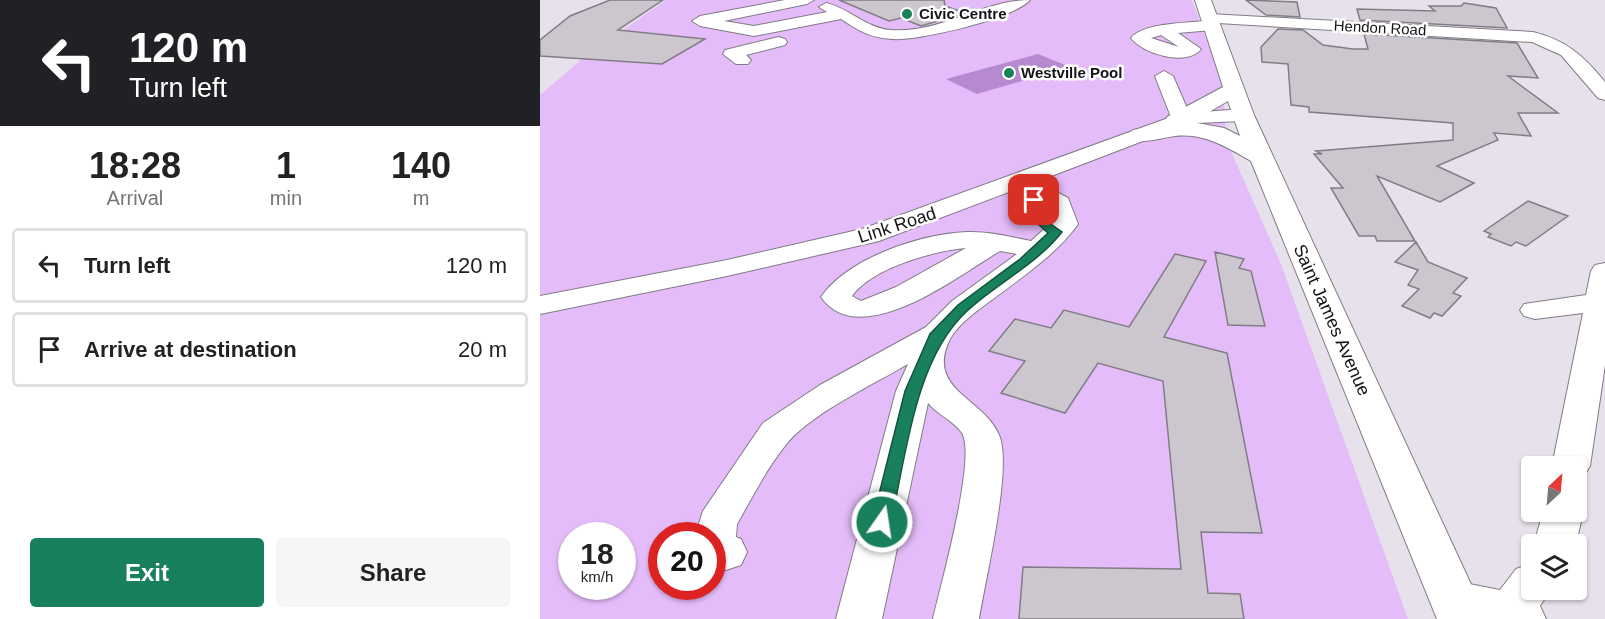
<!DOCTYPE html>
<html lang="en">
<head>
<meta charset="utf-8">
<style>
	body { margin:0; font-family:Arial,sans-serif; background:#f6f6f6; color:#222; height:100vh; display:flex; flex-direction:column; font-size:22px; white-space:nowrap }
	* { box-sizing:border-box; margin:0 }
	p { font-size:20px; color:#767676 }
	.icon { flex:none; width:33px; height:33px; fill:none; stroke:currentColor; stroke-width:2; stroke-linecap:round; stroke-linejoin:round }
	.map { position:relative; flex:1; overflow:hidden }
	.side { display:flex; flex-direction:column; background:#fff; width:540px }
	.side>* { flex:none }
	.top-card { background:#202124; color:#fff; overflow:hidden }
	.needle { width:39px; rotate:26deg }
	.tools { position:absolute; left:981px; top:456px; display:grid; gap:12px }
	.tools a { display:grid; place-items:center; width:66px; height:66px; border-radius:6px; background:#fff; box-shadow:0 2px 4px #0004; font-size:30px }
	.speed { position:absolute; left:18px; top:522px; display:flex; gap:12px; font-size:30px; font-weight:700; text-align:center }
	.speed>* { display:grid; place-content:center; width:78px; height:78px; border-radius:50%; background:#fff; box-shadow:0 2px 4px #0004; line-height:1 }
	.speed small { font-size:15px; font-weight:400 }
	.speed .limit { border:9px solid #d22; background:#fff; color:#111 }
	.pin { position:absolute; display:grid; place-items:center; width:51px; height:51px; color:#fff; margin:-26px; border-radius:12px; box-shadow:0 3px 9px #0006 }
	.me { position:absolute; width:66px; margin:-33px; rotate:13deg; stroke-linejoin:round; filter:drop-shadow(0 0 4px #0008) }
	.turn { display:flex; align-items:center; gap:21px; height:126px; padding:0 30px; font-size:27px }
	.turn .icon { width:78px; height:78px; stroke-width:2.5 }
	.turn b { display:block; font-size:42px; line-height:51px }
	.eta { display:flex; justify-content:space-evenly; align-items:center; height:102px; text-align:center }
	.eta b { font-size:36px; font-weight:700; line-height:42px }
	.cta { display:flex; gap:12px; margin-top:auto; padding:12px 30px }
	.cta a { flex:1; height:69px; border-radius:6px; background:#18815c; color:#fff; font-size:24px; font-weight:700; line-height:69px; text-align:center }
	.cta a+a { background:#f6f6f6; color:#222 }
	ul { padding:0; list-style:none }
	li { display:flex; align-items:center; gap:18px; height:75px; margin:0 12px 9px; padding:0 18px; border:3px solid #e0e0e0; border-radius:6px }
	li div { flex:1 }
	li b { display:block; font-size:22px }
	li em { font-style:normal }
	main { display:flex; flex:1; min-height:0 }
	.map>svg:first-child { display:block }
	.green { fill:#e3bcf9; fill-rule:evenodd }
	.water { fill:#b78ad0 }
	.building { fill:#ccc6cf; stroke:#827c85; stroke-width:1.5 }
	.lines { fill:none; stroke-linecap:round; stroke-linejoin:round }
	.minor-casing { stroke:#817b84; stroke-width:2 }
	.major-casing { stroke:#817b84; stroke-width:2 }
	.minor { fill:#fff; fill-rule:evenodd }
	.major { fill:#fff; fill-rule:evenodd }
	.route { fill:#18815c; stroke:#10543c; stroke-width:1.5 }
	.poi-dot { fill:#18815c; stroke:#fff; stroke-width:2 }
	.labels { text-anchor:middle; stroke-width:5; stroke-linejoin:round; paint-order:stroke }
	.far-poi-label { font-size:15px; font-weight:bold; fill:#151317; stroke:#fff; text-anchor:start }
	.far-street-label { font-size:15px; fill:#151317; stroke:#fff }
	.street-label { font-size:18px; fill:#151317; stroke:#fff }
</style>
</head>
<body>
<main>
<section class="side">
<div class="top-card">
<div class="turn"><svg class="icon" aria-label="left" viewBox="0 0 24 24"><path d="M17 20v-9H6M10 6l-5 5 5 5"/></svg><div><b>120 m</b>Turn left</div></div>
</div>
<div class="eta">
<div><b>18:28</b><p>Arrival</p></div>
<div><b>1</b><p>min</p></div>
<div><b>140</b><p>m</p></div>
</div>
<ul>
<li><svg class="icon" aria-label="left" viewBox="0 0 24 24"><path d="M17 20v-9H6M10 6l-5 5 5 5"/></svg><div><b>Turn left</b></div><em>120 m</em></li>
<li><svg class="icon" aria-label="arrive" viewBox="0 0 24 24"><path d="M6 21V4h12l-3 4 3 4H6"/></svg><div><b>Arrive at destination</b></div><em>20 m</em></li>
</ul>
<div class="cta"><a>Exit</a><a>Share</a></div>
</section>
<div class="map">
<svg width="1065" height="619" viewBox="0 0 1065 619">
	<rect width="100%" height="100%" fill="#e7e1eb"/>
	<path class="green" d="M126,0h526l31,84 3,56 55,124 127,355h-868v-524l42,-36zM32,536h50v50h-50zM122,536h50v50h-50z"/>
	<polygon class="water" points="498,54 530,67 437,94 406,79"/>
	<g class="building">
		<polygon points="70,0 123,0 78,30 165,39 122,64 0,56 0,40 30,16"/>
		<polygon points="299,0 404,0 405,6 425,13 381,26 361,18 349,21"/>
		<polygon points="706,0 757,2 760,17 726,15"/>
		<polygon points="924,3 956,8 967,28 820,20 817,9 895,11 889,6 921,6"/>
		<polygon points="738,29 763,30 783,45 813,49 828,49 824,34 977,43 998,78 968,76 1018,113 978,113 991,136 954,133 958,140 897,166 934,183 900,202 837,176 875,241 837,241 835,236 819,236 791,188 803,188 774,154 782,154 776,151 913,140 913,123 769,112 769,107 751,105 748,64 722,62 721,47"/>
		<polygon points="988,201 1028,216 986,246 976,242 971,246 948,237 951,234 944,231"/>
		<polygon points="876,242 888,262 927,278 913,293 921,296 902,316 894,313 890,318 862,306 879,289 868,285 878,270 855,262"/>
		<polygon points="675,252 704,259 699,268 711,271 725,326 688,325"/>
		<polygon points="635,254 666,261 624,337 687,353 722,533 661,532 668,593 700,594 704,619 479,619 483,567 641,569 623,381 558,363 525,413 461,393 485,361 449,351 475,319 511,328 524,310 589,327"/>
	</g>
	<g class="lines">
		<defs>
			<g id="minor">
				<path d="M245,0h29l-7,4 -83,17 30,5 73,-14 -8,-5 7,-4c23,5 40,25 64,27 50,4 92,-30 140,-30 -17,19 -112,41 -138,39 -22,-1 -34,-9 -51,-20l-87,17 -54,-10 -8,-5 8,-5z"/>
				<path d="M670,14l323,18c33,8 51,24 72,50v18l-7,-2 -37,-43 -29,-13 -314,-19 -1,5 -5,2 -34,3 23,16c-14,18 -58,5 -70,-11 12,-15 55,-15 74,-17l-2,-3 2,-3zM621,35l18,12 -28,-9z"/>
				<polygon points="239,37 245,39 247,42 245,45 206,55 211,60 208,64 196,64 183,54 185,50"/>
				<path d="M624,71l9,5 16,37 54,-4 7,2 3,4 -3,4 -7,2 -47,2 -14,3 -141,54 4,6 23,12 10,26c-21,30 -56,53 -85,75 -15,11 -34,24 -43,40 -25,51 33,58 49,96 14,32 -14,145 -20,184h-46c7,-32 44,-161 29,-186 -8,-12 -25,-19 -34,-30l-46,216h-46l60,-228 12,-27c-34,20 -95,49 -120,78 -20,24 -35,54 -51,82l-1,13 5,2 6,13 -6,13 -15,5 -14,-5v-29h-17l8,-25 60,-88 57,-38 106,-58 26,-26 65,-47 -17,-3c-41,24 -140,102 -179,46 27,-39 99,-63 146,-65 21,-1 43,5 64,9l21,-19 -4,-15 -19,-11 -7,-9 -143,54 -152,35 -187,38v-18l187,-36 135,-31 309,-112 -16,-41zM426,248l-70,39 -35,14 -9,-5c20,-28 81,-45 114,-48z"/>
				<polygon points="1065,263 1065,365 1050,466 1044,476 1036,478 1036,466 1012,466 1043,313 995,319 984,316 980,310 984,304 1046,295 1051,271 1055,265"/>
				<polygon points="1036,500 1043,512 1036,544 994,544 1003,512 1036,512"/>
				<polygon points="992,563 992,590 1010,590 1000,606 1006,619 909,619 898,615 891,601 898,587 914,581 960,590 976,569"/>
			</g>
			<path id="major" d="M655,0h16l43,115 233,504h-50l-186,-458c-25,-14 -46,-28 -76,-25 -14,2 -28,7 -42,4l-4,-5 4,-5 32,-6 2,-7 56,-30zM688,101l12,35 -16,-8 -32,-6z"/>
		</defs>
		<use href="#minor" class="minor-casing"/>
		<use href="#major" class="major-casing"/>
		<use href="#minor" class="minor"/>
		<use href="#major" class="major"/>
	</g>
	<path class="route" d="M494,197l5,3 9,22 14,10c-26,33 -65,51 -95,79 -52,48 -61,144 -76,211l-3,5 -6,3 -7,-3 -3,-5 33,-131 25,-57 28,-29 62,-46 28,-26 -11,-10 -9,-23z"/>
	<g class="poi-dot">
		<circle cx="367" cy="14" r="6"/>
		<circle cx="469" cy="73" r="6"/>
	</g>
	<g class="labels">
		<g class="far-poi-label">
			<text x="379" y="19">Civic Centre</text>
			<text x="481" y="78">Westville Pool</text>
		</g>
		<g class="far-street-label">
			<text transform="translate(840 28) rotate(3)" y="5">Hendon Road</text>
		</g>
		<g class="street-label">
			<text transform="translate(357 225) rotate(-18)" y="6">Link Road</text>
			<text transform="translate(792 320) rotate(66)" y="6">Saint James Avenue</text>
		</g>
	</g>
</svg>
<div class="tools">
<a><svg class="needle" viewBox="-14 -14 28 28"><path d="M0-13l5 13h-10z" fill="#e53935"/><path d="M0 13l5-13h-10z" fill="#767676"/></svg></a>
<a><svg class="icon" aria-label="layers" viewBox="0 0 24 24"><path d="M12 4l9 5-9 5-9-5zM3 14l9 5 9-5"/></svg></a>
</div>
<div class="speed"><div>18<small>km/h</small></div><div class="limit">20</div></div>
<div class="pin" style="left:494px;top:200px;background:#d93025"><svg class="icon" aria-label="arrive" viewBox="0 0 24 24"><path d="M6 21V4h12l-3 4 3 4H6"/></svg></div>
<svg class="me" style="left:342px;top:522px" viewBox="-20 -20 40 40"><circle r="17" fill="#18815c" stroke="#fff" stroke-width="3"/><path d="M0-11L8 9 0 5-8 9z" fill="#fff"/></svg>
</div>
</main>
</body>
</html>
